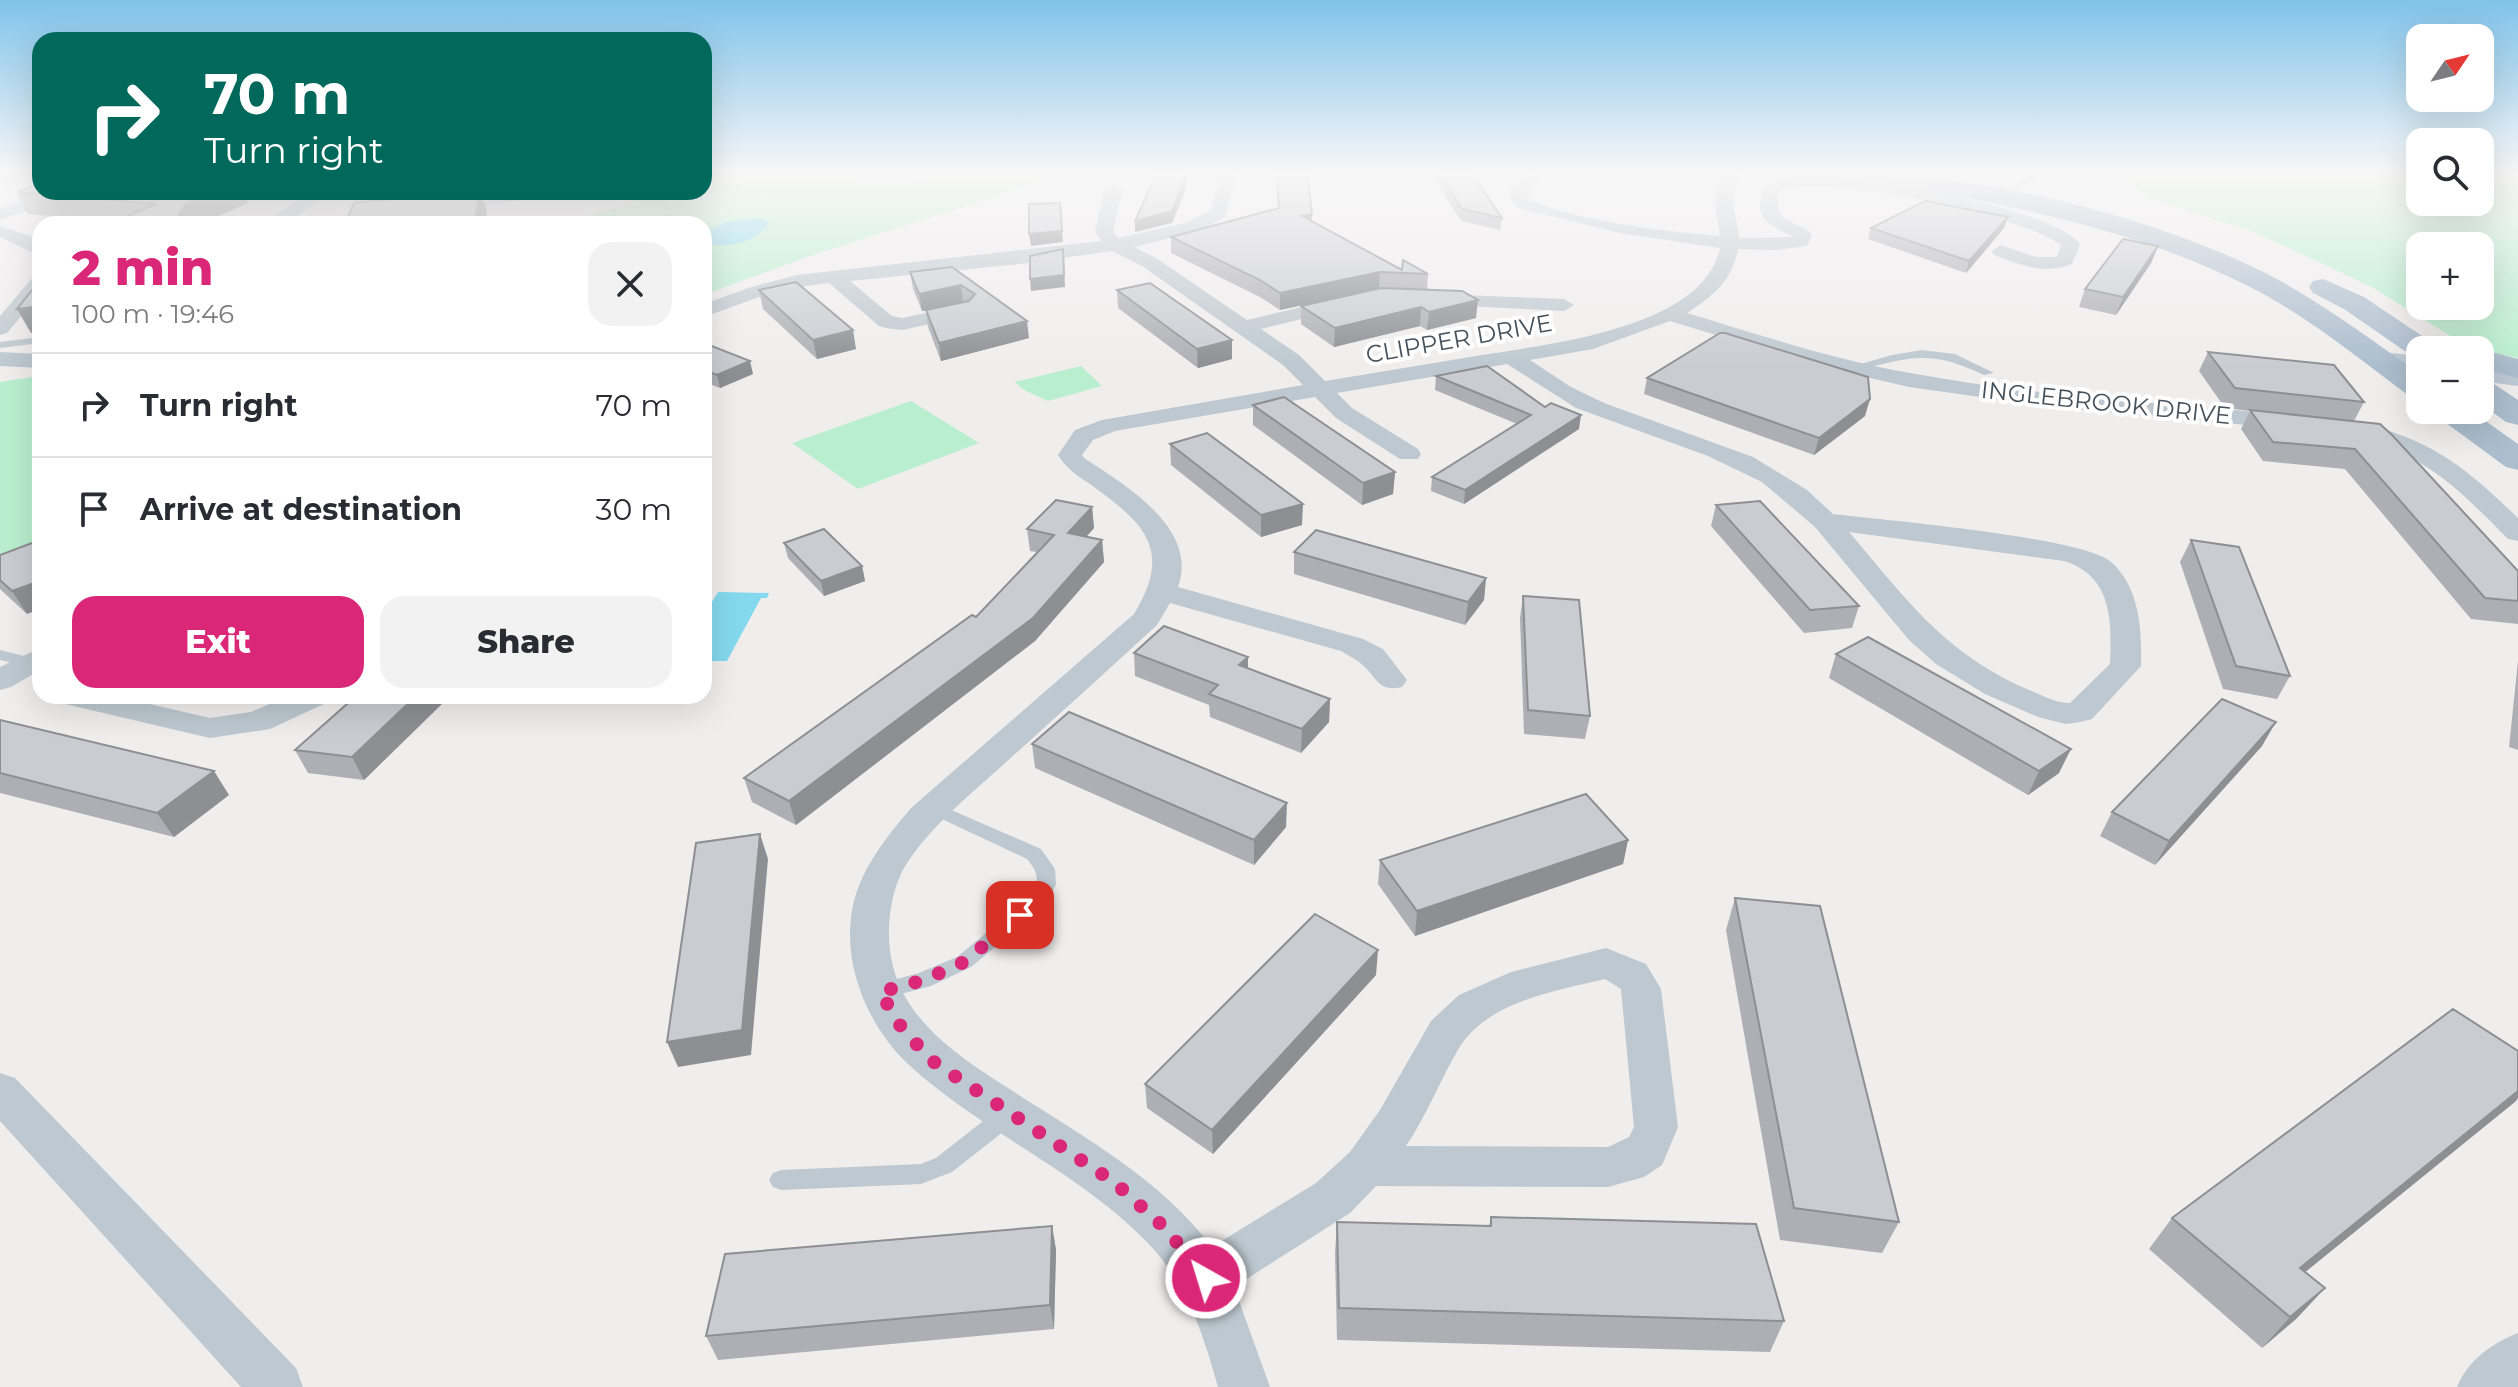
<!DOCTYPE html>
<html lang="en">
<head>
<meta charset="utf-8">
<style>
	body { margin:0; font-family:Montserrat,sans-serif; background:#f2f2f3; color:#2b2b33; height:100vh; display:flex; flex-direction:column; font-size:30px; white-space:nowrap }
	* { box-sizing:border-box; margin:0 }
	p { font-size:26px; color:#7c7c81 }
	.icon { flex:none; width:44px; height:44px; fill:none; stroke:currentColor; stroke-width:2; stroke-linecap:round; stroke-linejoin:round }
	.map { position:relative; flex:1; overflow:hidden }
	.sheet { position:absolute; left:32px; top:216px; width:680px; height:488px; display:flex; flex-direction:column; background:#fff; border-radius:24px; box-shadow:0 8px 32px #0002 }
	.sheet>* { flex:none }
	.top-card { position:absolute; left:32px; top:32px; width:680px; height:168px; border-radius:24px; box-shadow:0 8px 32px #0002; background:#00695c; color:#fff; overflow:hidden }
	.needle { width:52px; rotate:55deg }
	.buttons { position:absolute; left:2406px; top:24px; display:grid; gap:16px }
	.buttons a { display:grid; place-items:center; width:88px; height:88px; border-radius:16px; background:#fff; box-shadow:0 8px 32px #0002; font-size:40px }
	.pin { position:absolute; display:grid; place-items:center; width:68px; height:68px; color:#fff; margin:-34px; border-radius:16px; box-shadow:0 4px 12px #0006 }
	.me { position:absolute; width:88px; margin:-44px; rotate:321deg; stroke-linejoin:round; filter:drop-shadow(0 0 6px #0008) }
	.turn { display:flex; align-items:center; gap:28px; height:168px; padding:0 40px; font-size:36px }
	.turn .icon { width:104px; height:104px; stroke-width:2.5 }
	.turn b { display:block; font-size:56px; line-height:68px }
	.round { display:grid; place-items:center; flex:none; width:84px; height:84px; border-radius:24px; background:#f2f2f3 }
	.head { display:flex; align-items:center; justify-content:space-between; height:136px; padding:0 40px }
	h1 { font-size:48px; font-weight:800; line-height:60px; color:#db2777 }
	.button { display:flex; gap:16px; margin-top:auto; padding:16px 40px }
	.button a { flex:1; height:92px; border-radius:24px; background:#db2777; color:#fff; font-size:32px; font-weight:800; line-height:92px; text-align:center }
	.button a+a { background:#f2f2f3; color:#2b2b33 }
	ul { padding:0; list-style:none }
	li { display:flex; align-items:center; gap:24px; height:104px; padding:0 40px; border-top:2px solid #e1e1e2 }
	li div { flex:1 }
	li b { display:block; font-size:30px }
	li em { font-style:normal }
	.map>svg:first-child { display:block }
	.green { fill:#b9efce; fill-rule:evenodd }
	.water { fill:#85d9ee }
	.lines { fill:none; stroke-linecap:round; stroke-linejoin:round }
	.lane { fill:#bdc8d0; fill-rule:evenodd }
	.street { fill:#bdc8d0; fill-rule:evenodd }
	.secondary { fill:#bdc9d5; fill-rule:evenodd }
	.primary { fill:#acbdcd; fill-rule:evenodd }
	.wall { fill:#aeafb5 }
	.shaded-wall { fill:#8d8f93 }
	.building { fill:#caccd2; stroke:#8d8f93; stroke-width:2 }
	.route { stroke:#db2777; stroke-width:14; stroke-dasharray:0 25.2 }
	.labels { text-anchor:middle; stroke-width:8; stroke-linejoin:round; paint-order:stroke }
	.far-street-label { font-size:24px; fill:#45515b; stroke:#fff }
</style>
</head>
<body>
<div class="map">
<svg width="2518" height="1387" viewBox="0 0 2518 1387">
	<rect width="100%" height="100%" fill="#f0eded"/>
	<g class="green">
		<polygon points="704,173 841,173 869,186 892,187 943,173 1066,173 807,257 704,295 704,224 557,224 636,203 616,192 704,192"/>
		<path d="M2420,173v29h60v-29h38v185l-48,-10 -100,-62 -118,-55 -105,-34 -24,-23zM2420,246h60v60h-60z"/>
		<polygon points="1081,366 1102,386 1048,401 1024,390 1015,382"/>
		<polygon points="40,376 40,546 0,561 0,382"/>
		<polygon points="911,401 979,443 858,489 792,443"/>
	</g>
	<g class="water">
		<path d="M758,218l12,5c-17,20 -40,26 -66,20v-11l22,-10z"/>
		<polygon points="718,592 769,593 767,598 761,598 727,661 704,661 704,615"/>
	</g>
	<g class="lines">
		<g class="lane">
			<polygon points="16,173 31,173 0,183 0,177"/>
			<polygon points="2033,173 2043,173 2021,189 2015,189 2015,185"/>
			<polygon points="317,192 422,192 422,193 385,199 319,197 315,194"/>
			<polygon points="556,192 582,192 466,208 462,205"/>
			<polygon points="368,212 372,215 371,217 323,224 327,218"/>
			<polygon points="40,337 40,343 0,348 0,342"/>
			<path d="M1922,350l33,4 39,19 -10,2c-55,-27 -75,-17 -131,-4l-6,-3 45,-13z"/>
			<polygon points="0,650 36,659 39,662 31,667 0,660"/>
			<path d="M933,802l108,47 14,20 1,15 -10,21 -75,62 -40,19 -49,13 -7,-2 -3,-6 3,-6 44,-12 38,-16 75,-62c8,-15 6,-23 -5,-36l-100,-47 -3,-4 3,-4z"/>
			<polygon points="1009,1104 1017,1107 1020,1114 1017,1121 952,1172 921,1184 781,1190 773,1187 769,1180 773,1173 781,1170 921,1164 936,1158 1001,1107"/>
		</g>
		<g class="street">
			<path d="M1221,173h16l-12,44 -27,14 -64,16 22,11 91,62 96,-23 7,2 3,4 -3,4 -89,22 38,26 26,26c49,-8 97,-16 145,-24 69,-12 233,-26 250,-109l-100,-15 -101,-25 -9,-9 -1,-8 22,-18h19l-23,20v4c32,22 151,36 193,39 -3,-24 -11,-42 6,-63h17c-17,23 -7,39 -4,65l54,-1c-25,-14 -38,-16 -31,-47 10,-10 26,-13 40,-14 51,-2 248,30 278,68l-8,20c-28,11 -51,1 -78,-9l-2,-4 9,-6 35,12h21l4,-12c-37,-29 -241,-74 -282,-53 -6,28 9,28 30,39l3,4 -5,11 -30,4 -39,-1c-5,31 -26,48 -51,64 73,22 147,47 223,60 125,23 253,30 380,42l8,2 4,5 -4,5 -8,2 -239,-22 -142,-20 -99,-23 -140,-43 -77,28 -63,11 41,27 33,16 149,54 54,33 26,24c49,6 250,23 278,48 29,25 31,69 30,104l-49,53 -12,3 -14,2 -28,-7 -53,-23 -49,-30 -27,-24 -94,-113 -53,-45 -54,-26 -132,-48 -69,-44 -170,29 15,15 66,41 3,5 -3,5h-18l-64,-41 -21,-21 -200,34 -22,9 -11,15 2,3c41,27 115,70 94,129l185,52 20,10 24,31 -5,7c-26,6 -25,-12 -43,-25 -5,-4 -12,-7 -18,-11l-171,-48 -13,22c-51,47 -102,93 -153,139 -34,31 -71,60 -97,99 -12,19 -17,42 -18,64 -3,81 58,122 119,161 72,47 151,89 204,159l104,-64 34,-31 30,-42 51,-89 28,-26 52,-23 95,-24 40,16 15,25 17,138 -16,38 -18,12 -36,10 -232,-1 -26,27 -116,74 36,100h-52c-15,-54 -31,-103 -71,-145 -70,-72 -165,-110 -238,-177 -44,-41 -72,-111 -53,-171 11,-33 33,-60 55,-86l223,-194c38,-62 13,-89 -40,-127 -14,-10 -27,-17 -36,-32l17,-25 27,-10 201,-35 -20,-20 -141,-99 -30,-15 -92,13 -170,17 42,35 10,2 62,-13 10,6 -3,4 -69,15 -16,-2 -7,-2 -50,-43 -31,4 -36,9 -58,21v-13l44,-16 49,-13 305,-34 -7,-9 9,-41 9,-5 9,5 -9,41 5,6 67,-15 26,-13zM1849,532l215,29c48,15 48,59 46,103l-40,39c-14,0 -28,-8 -41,-13 -85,-37 -122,-90 -180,-158zM1605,979l16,10 13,138 -5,10 -21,10 -202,-1c21,-31 34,-66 53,-98 29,-47 97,-57 146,-69z"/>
			<polygon points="47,192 72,192 69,196 0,220 0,209"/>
			<polygon points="261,192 332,192 284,224 263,224 301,198 270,197"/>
			<polygon points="0,226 39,239 40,256 0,237"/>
			<polygon points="40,275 40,294 7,333 0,335 0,316 33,277"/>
			<polygon points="1433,294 1564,299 1574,305 1564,311 1426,304 1423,300"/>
			<polygon points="0,352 40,354 40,368 0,366"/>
			<path d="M2356,422c75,17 108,44 162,96v23l-10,-2c-53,-54 -85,-86 -161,-105l-3,-5 3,-5z"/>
			<polygon points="40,648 40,670 11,687 0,690 0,667"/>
			<polygon points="56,696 115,696 210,718 251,712 288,696 331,696 326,703 270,729 210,738 61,703"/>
			<polygon points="0,1073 15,1078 296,1368 303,1387 241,1387 0,1121"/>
			<path d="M2518,1333v54h-61c11,-27 34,-43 61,-54z"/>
		</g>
		<g class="secondary">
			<polygon points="2382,352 2420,356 2420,374 2371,367 2367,361 2371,355"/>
			<polygon points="2480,363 2518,368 2518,386 2480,381"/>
		</g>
		<g class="primary">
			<path d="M1857,173c125,0 305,46 416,104 52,28 99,63 147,97v24l-11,-2c-52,-39 -103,-81 -161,-110 -119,-60 -250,-83 -380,-106z"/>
			<polygon points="2323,279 2364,297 2434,344 2438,350 2420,350 2420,358 2412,356 2344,309 2313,293 2309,287 2313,281"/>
			<polygon points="2480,349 2518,359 2518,378 2480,368 2480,350 2476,350"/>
			<polygon points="2480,380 2491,382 2518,400 2518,425 2506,422 2480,403"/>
			<polygon points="2433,410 2470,410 2518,444 2518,470 2506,467 2438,417"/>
		</g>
	</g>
	<g class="wall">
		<polygon points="1276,173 1307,173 1311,222 1402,270 1428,274 1427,290 1476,318 1427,330 1420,326 1334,347 1301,324 1301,306 1380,288 1280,310 1260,297 1171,253 1171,237 1278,208"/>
		<polygon points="1431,173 1471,173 1502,218 1500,230 1461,221"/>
		<polygon points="17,192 248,203 114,221 28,214"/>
		<polygon points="1871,228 2004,228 1966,273 1868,239"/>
		<polygon points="2158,246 2151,263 2116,315 2079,307 2085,289"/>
		<polygon points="952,267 1029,338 941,361 928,327 926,310 964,302 922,311 913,289 910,272"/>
		<polygon points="759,290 856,349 817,359 763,309"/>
		<polygon points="1117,290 1232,359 1198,368 1118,308"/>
		<polygon points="704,343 753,374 720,388 704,382"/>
		<polygon points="2208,352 2364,402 2354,421 2518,571 2518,624 2471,619 2345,469 2263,461 2241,429 2250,411 2225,408 2199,371"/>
		<polygon points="1436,376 1545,407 1579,429 1464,504 1431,491 1432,477 1517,424 1435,390"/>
		<polygon points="1647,378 1865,416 1814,455 1644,394"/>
		<polygon points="1253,405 1395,472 1393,494 1362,505 1253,425"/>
		<polygon points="1170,444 1302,525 1261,537 1171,465"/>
		<polygon points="1716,505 1859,606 1852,628 1804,633 1711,526"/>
		<polygon points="1092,507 1094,528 1086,537 1102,540 1104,562 1035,641 796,825 752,802 744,778 976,617 1037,552 1030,551 1027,529"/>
		<polygon points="2191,540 2290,676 2277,699 2223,689 2180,562"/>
		<polygon points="784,543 862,566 865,581 824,596 788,558"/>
		<polygon points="1294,552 1486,578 1484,600 1465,625 1294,574"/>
		<polygon points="0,555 27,614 0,589"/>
		<polygon points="1523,596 1590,716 1585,739 1524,734 1520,618"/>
		<polygon points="1134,653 1248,668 1330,699 1329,722 1301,753 1210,717 1209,705 1135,676"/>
		<polygon points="1836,654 2059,773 2028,795 1829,678"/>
		<polygon points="2518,661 2518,750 2509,747"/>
		<polygon points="356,696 450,696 364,780 308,773 295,750"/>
		<polygon points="0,720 229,795 174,837 0,793"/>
		<polygon points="1032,744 1286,827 1254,865 1035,768"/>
		<polygon points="2262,746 2155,865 2100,836 2112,812"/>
		<polygon points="1628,840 1623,864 1415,936 1378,884 1380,860"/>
		<polygon points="1735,898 1899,1222 1882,1253 1780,1240 1726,930"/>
		<polygon points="1376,975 1213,1154 1147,1108 1145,1084"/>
		<polygon points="2516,1101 2305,1272 2325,1288 2296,1319 2262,1348 2149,1249 2172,1218"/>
		<polygon points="1491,1217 1784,1321 1770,1352 1337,1340 1335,1253 1337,1222 1489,1226"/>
		<polygon points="1052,1226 1056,1250 1054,1329 718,1360 706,1336"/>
	</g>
	<g class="shaded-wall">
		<polygon points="1186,173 1187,173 1186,189 1172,223 1135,232 1135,221"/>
		<polygon points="215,192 243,192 248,203 200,224 172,224 186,204"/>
		<polygon points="480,192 487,211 485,224 474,224"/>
		<polygon points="1060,203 1063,242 1031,246 1029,234"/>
		<polygon points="1312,214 1311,229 1302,216"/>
		<polygon points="2008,217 2004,228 1966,273 1969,261"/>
		<polygon points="2158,246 2151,263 2116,315 2123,297"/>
		<polygon points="1064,261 1065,287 1031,291 1030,279"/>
		<polygon points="1380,272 1379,288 1280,310 1280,293"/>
		<polygon points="961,285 963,302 922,311 919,294"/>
		<polygon points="1478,300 1476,318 1427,330 1429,312"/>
		<polygon points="40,306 40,332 31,333 17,309"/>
		<polygon points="1421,307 1420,326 1334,347 1335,328"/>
		<polygon points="1027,321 1029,338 941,361 939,343"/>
		<polygon points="853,330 856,349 817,359 813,340"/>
		<polygon points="1232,340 1232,359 1198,368 1197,349"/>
		<polygon points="750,361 753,374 720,388 717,375"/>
		<polygon points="1870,399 1865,416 1814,455 1819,438"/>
		<polygon points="1581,415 1579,429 1464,504 1465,490"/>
		<polygon points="1395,472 1393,494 1362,505 1363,483"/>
		<polygon points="1303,504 1302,525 1261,537 1261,515"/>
		<polygon points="1092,507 1094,528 1070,555 1068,533"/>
		<polygon points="1102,540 1104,562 1035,641 796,825 789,801"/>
		<polygon points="862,566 865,581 824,596 821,581"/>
		<polygon points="1486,578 1484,600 1465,625 1468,602"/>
		<polygon points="40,581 40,609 27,614 12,591"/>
		<polygon points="1248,657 1248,680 1239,665"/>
		<polygon points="416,696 450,696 364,780 352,757"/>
		<polygon points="1330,699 1329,722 1301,753 1302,729"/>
		<polygon points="2276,722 2262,746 2155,865 2169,841"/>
		<polygon points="2071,749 2059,773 2028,795 2039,771"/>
		<polygon points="214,771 229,795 174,837 157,813"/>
		<polygon points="1287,803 1286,827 1254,865 1254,840"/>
		<polygon points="760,834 768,859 751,1055 678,1067 667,1042"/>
		<polygon points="1628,840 1623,864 1415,936 1417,911"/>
		<polygon points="1378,950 1376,975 1213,1154 1212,1130"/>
		<polygon points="2518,1091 2518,1098 2516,1101 2272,1299 2300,1268"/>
		<polygon points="1052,1226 1056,1250 1054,1329 1050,1305"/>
		<polygon points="2325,1288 2296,1319 2262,1348 2290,1317"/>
	</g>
	<g class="building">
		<polygon points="1155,173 1186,173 1185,179 1172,211 1135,221 1153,182"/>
		<polygon points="1277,173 1307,173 1312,214 1302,216 1402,270 1403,260 1428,274 1380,272 1280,293 1260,280 1171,237 1279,208"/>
		<polygon points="1439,173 1471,173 1502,218 1462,209"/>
		<polygon points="40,184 40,192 215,192 186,204 172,224 107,224 157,204 17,192"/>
		<polygon points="461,192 480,192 474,224 345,224 354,203"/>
		<polygon points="1925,201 2008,217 1969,261 1871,228"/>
		<polygon points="1060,203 1062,231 1029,234 1029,204"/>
		<polygon points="2123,239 2158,246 2123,297 2085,289"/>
		<polygon points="1063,249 1064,275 1030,279 1030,256"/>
		<polygon points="952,267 1027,321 939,343 926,310 969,301 975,294 961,285 919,294 910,272"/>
		<polygon points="40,280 40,306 17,309"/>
		<polygon points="796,282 853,330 813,340 759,290"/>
		<polygon points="1150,283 1232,340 1197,349 1117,290"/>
		<polygon points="1381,288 1462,291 1478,300 1429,312 1421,307 1335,328 1301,306"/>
		<polygon points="1720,333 1725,333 1868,377 1870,399 1819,438 1647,378"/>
		<polygon points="704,343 750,361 717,375 704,370"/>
		<polygon points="2208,352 2334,365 2364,402 2235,388"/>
		<polygon points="1487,366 1545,407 1551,403 1581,415 1465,490 1432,477 1531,415 1436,376"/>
		<polygon points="1284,397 1395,472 1363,483 1253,405"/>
		<polygon points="2250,410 2380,424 2392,435 2518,571 2518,601 2485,598 2355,449 2273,442"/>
		<polygon points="1207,433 1303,504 1261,515 1170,444"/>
		<polygon points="1056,500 1092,507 1068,533 1102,540 1033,618 789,801 744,778 972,615 976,617 1054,535 1027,529"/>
		<polygon points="1760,501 1859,606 1810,610 1716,505"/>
		<polygon points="824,529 862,566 821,581 784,543"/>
		<polygon points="1316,530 1486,578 1468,602 1294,552"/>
		<polygon points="40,540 40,581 12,591 0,580 0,555"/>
		<polygon points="2191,540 2239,547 2290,676 2236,666"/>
		<polygon points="1523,596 1579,600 1590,716 1528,710"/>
		<polygon points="1164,626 1248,657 1239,665 1330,699 1302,729 1209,694 1218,685 1134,653"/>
		<polygon points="1868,637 2071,749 2039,771 1836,654"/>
		<polygon points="356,696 416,696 352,757 295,750"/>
		<polygon points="2222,699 2276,722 2169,841 2112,812"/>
		<polygon points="1069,712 1287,803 1254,840 1032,744"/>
		<polygon points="0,720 214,771 157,813 0,773"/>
		<polygon points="1586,794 1628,840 1417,911 1380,860"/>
		<polygon points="760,834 742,1030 667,1042 696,843"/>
		<polygon points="1735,898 1820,906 1899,1222 1794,1208"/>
		<polygon points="1315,914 1378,950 1212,1130 1145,1084"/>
		<polygon points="2453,1009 2518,1051 2518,1091 2300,1268 2325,1288 2290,1317 2172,1218"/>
		<polygon points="1491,1217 1756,1224 1784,1321 1339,1308 1337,1222 1491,1226"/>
		<polygon points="1052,1226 1050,1305 706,1336 725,1254"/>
	</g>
	<linearGradient id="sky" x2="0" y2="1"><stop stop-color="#80c3ea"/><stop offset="0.47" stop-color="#f8f7f7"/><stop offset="1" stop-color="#f8f7f7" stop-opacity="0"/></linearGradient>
	<rect width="2518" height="368" fill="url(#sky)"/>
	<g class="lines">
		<polyline class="route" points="1020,915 964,962 924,980 880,992 903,1030 935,1063 1114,1182 1165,1228 1206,1278"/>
	</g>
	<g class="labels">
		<g class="far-street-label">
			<text transform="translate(1459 339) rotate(-10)" y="8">CLIPPER DRIVE</text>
			<text transform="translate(2106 403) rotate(6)" y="8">INGLEBROOK DRIVE</text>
		</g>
	</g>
</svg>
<div class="buttons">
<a><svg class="needle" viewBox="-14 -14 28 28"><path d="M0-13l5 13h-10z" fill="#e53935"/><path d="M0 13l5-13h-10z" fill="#7c7c81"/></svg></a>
<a><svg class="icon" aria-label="search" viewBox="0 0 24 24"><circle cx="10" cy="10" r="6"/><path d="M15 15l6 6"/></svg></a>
<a>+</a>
<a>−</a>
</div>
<div class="pin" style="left:1020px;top:915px;background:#d93025"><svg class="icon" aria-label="arrive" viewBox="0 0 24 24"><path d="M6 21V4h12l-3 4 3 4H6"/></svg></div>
<svg class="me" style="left:1206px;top:1278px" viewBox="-20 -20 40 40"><circle r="17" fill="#db2777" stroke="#fff" stroke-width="3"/><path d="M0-11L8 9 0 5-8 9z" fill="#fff"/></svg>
<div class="top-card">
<div class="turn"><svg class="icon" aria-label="right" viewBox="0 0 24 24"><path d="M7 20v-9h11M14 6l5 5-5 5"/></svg><div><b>70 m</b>Turn right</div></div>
</div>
<section class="sheet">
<div class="head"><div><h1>2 min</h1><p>100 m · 19:46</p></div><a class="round"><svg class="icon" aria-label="close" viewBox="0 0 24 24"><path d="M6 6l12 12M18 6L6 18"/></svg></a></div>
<ul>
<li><svg class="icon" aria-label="right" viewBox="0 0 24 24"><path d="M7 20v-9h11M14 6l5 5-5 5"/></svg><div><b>Turn right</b></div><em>70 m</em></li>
<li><svg class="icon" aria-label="arrive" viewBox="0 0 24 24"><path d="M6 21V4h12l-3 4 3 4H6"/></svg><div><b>Arrive at destination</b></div><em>30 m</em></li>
</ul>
<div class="button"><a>Exit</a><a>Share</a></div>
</section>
</div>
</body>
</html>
